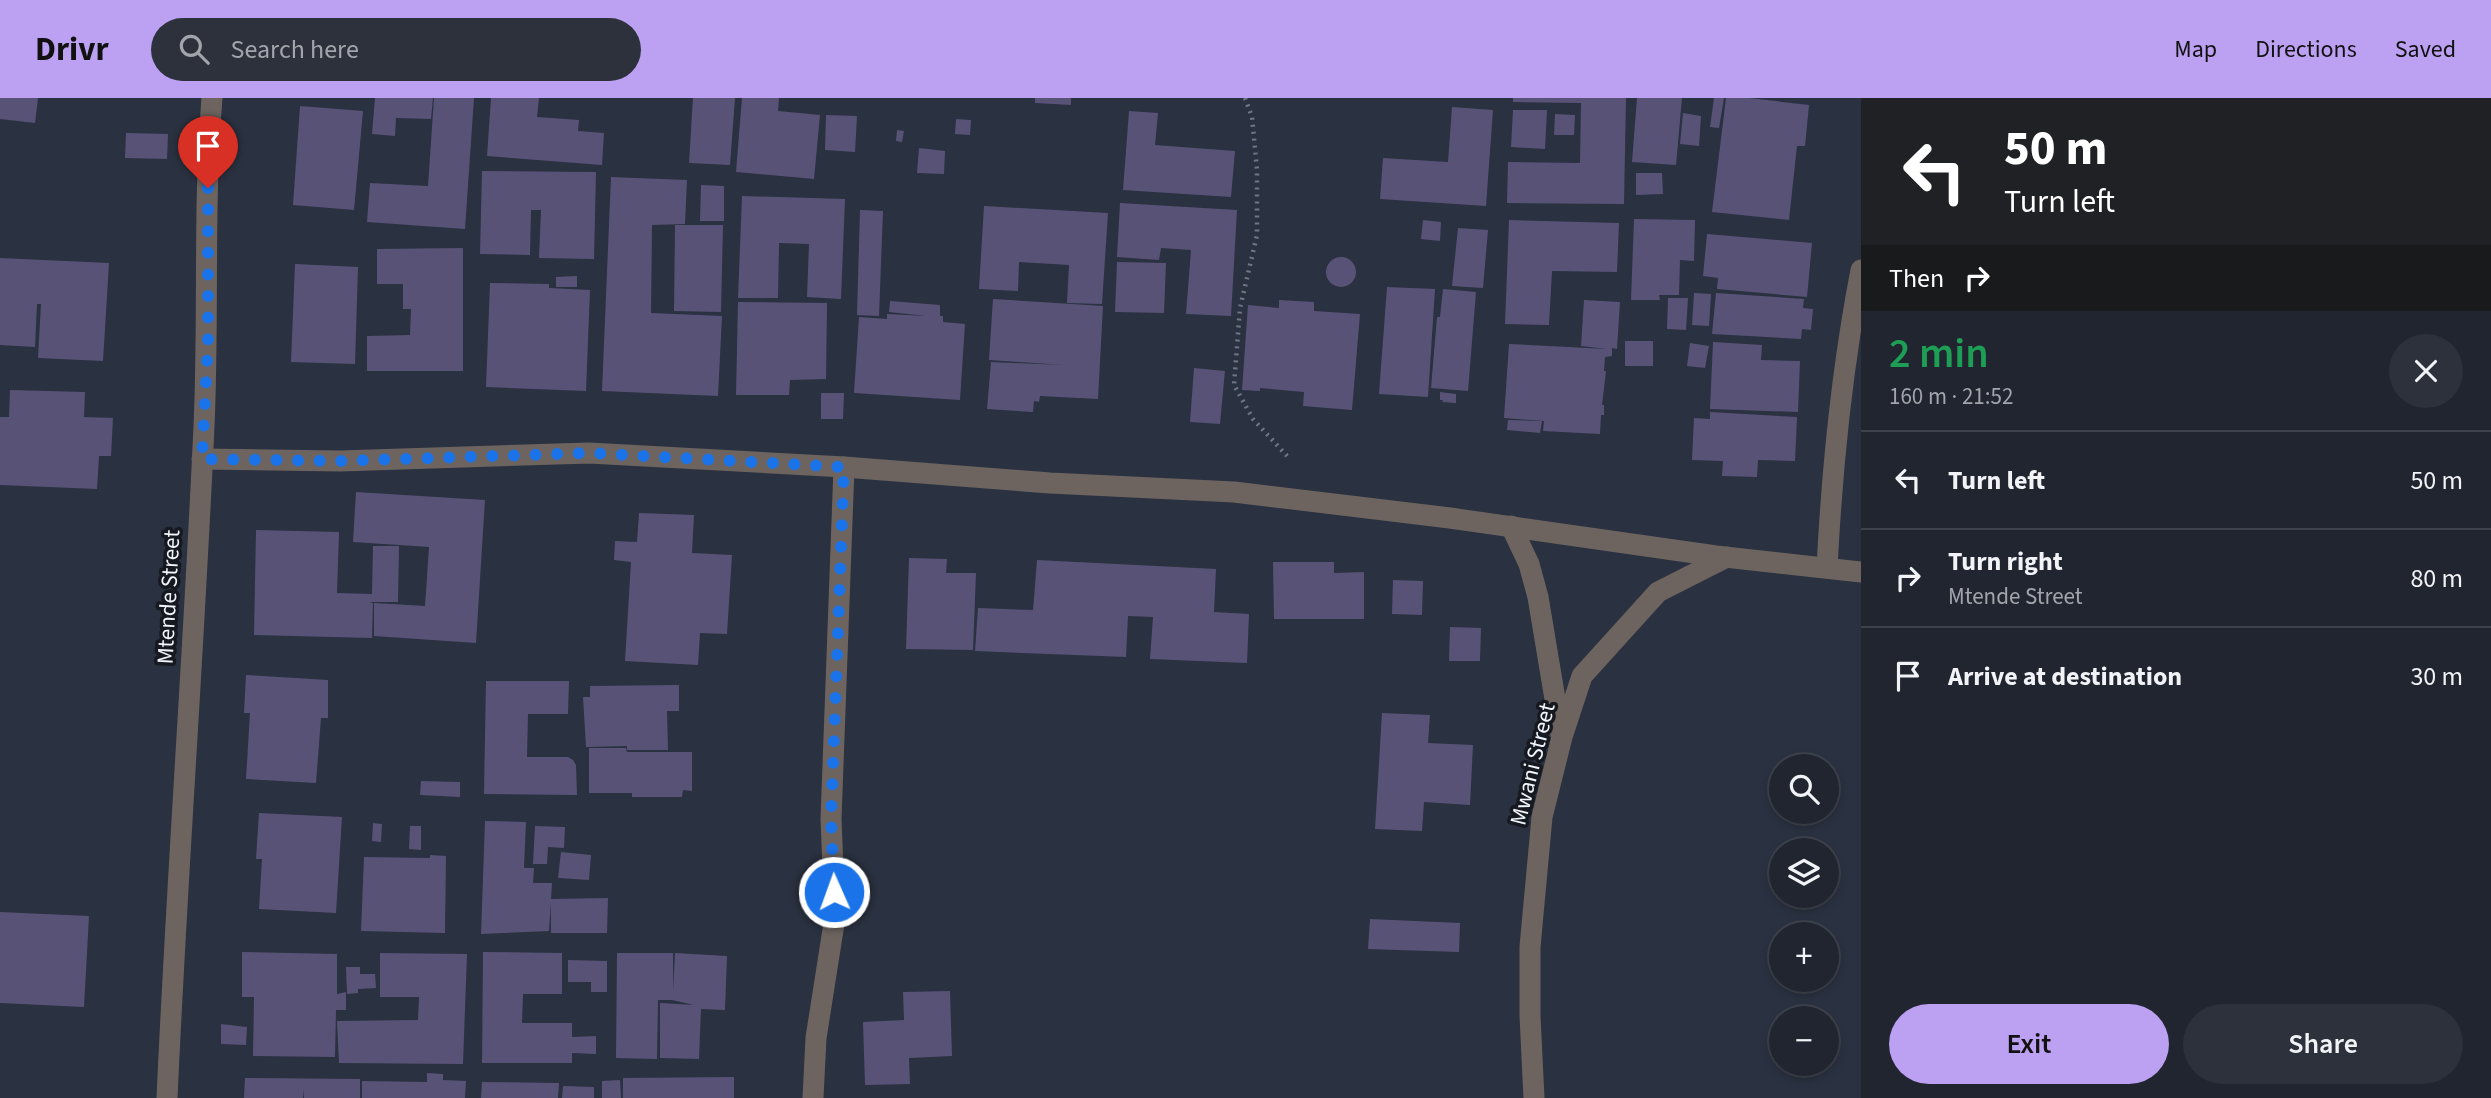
<!DOCTYPE html>
<html lang="en">
<head>
<meta charset="utf-8">
<style>
	body { margin:0; font-family:"Source Sans 3",sans-serif; background:#2d313c; color:#f1f3f6; height:100vh; display:flex; flex-direction:column; font-size:26px; white-space:nowrap }
	* { box-sizing:border-box; margin:0 }
	p { font-size:23px; color:#a2a5ab }
	.icon { flex:none; width:38px; height:38px; fill:none; stroke:currentColor; stroke-width:2; stroke-linecap:round; stroke-linejoin:round }
	.map { position:relative; flex:1; overflow:hidden }
	.drawer { display:flex; flex-direction:column; background:#202530; width:630px }
	.drawer>* { flex:none }
	.banner { background:#202124; color:#fff; overflow:hidden }
	.fabs { position:absolute; left:1769px; top:656px; display:grid; gap:14px }
	.fabs a { display:grid; place-items:center; width:70px; height:70px; border-radius:50%; background:#202530; box-shadow:0 4px 10px #0003,0 0 0 2px #3d424c; font-size:35px }
	.pin { position:absolute; display:grid; place-items:center; width:60px; height:60px; color:#fff; margin:-72px -30px; border-radius:50% 50% 50% 0; rotate:-45deg; box-shadow:0 0 7px #0007 }
	.pin .icon { rotate:45deg }
	.me { position:absolute; width:77px; margin:-38px; rotate:358deg; stroke-linejoin:round; filter:drop-shadow(0 0 5px #0008) }
	.turn { display:flex; align-items:center; gap:24px; height:147px; padding:0 28px; font-size:32px }
	.turn .icon { width:91px; height:91px; stroke-width:2.5 }
	.turn b { display:block; font-size:49px; line-height:60px }
	.then { display:flex; align-items:center; height:66px; padding:0 28px; background:#0003; gap:14px; font-size:26px }
	.round { display:grid; place-items:center; flex:none; width:74px; height:74px; border-radius:37px; background:#2d313c }
	.head { display:flex; align-items:center; justify-content:space-between; height:119px; padding:0 28px }
	h1 { font-size:42px; font-weight:600; line-height:52px; color:#1e9e55 }
	.primary-button { display:flex; gap:14px; margin-top:auto; padding:14px 28px }
	.primary-button a { flex:1; height:80px; border-radius:42px; background:#bca0f2; color:#111; font-size:28px; font-weight:600; line-height:80px; text-align:center }
	.primary-button a+a { background:#2d313c; color:#f1f3f6 }
	ul { padding:0; list-style:none }
	li { display:flex; align-items:center; gap:21px; height:98px; padding:0 28px; border-top:2px solid #3d424c }
	li div { flex:1 }
	li b { display:block; font-size:26px }
	li em { font-style:normal }
	header { display:flex; align-items:center; gap:42px; box-sizing:border-box; height:98px; padding:0 35px; background:#bca0f2; color:#111 }
	header strong { font-size:33px }
	nav { display:flex; gap:38px; margin-inline-start:auto; font-size:24px }
	.search { width:490px; height:63px; background:#2d313c; display:flex; align-items:center; gap:18px; box-sizing:border-box; padding:0 24px; border-radius:38px; color:#a2a5ab; font-size:26px }
	main { display:flex; flex:1; min-height:0 }
	.map>svg:first-child { display:block }
	.building { fill:#595277 }
	.lines { fill:none; stroke-linecap:round; stroke-linejoin:round }
	.path { stroke:#707682; stroke-width:4.5; stroke-dasharray:2 5; stroke-linecap:butt }
	.street { stroke:#6d6460; stroke-width:21 }
	.route { stroke:#1a73e8; stroke-width:12; stroke-dasharray:0 21.6 }
	.labels { text-anchor:middle; stroke-width:7; stroke-linejoin:round; paint-order:stroke }
	.street-label { font-size:23px; fill:#f1f5fd; stroke:#161920 }
</style>
</head>
<body>
<header>
<strong>Drivr</strong>
<div class="search"><svg class="icon" aria-label="search" viewBox="0 0 24 24"><circle cx="10" cy="10" r="6"/><path d="M15 15l6 6"/></svg>Search here</div>
<nav><a>Map</a><a>Directions</a><a>Saved</a></nav>
</header>
<main>
<div class="map">
<svg width="1861" height="1000" viewBox="0 0 1861 1000">
	<rect width="100%" height="100%" fill="#2a3140"/>
	<g class="building">
		<polygon points="0,0 38,0 35,25 0,21"/>
		<polygon points="375,0 433,0 431,21 396,20 395,38 372,36"/>
		<polygon points="434,0 474,0 465,131 367,124 370,85 428,88"/>
		<polygon points="491,0 539,0 537,19 579,22 578,33 604,35 602,67 487,58"/>
		<polygon points="693,0 735,0 730,67 689,65"/>
		<polygon points="742,0 779,0 778,13 820,17 814,81 736,74"/>
		<polygon points="1035,0 1071,0 1071,7 1035,5"/>
		<polygon points="1513,0 1626,0 1624,106 1507,105 1508,64 1580,65 1581,5 1513,4"/>
		<polygon points="1637,0 1682,0 1676,67 1632,64"/>
		<polygon points="1714,0 1724,0 1719,30 1710,29"/>
		<polygon points="1726,0 1749,0 1809,7 1805,48 1797,48 1789,122 1712,114"/>
		<polygon points="300,8 363,13 354,112 293,107"/>
		<polygon points="1452,9 1493,12 1486,108 1380,101 1383,60 1448,64"/>
		<polygon points="1513,12 1547,12 1545,51 1511,49"/>
		<polygon points="1129,13 1158,15 1155,47 1235,53 1231,99 1123,92"/>
		<polygon points="1683,15 1701,18 1699,48 1680,46"/>
		<polygon points="1555,16 1575,17 1574,37 1554,37"/>
		<polygon points="826,17 857,18 855,54 825,52"/>
		<polygon points="956,21 971,22 970,37 955,36"/>
		<polygon points="897,32 904,33 902,44 896,43"/>
		<polygon points="126,35 168,36 167,61 125,60"/>
		<polygon points="919,50 945,53 944,76 917,75"/>
		<polygon points="482,73 596,74 594,161 539,160 541,112 531,112 530,157 480,156"/>
		<polygon points="1636,75 1662,75 1663,96 1636,97"/>
		<polygon points="611,79 687,82 685,126 652,127 651,215 722,218 718,298 602,293"/>
		<polygon points="701,87 724,88 724,123 700,123"/>
		<polygon points="742,98 845,101 841,201 807,199 809,146 779,145 778,200 738,200"/>
		<polygon points="1120,105 1237,112 1231,218 1186,216 1191,152 1161,150 1159,162 1117,159"/>
		<polygon points="984,108 1108,115 1102,206 1067,205 1069,167 1019,164 1018,193 979,191"/>
		<polygon points="860,112 883,113 879,218 857,217"/>
		<polygon points="1634,121 1695,122 1694,163 1680,162 1679,197 1659,197 1660,202 1631,202"/>
		<polygon points="1423,122 1441,124 1440,143 1421,141"/>
		<polygon points="1509,122 1619,125 1617,174 1552,173 1549,227 1505,226"/>
		<polygon points="675,127 723,127 721,214 674,213"/>
		<polygon points="1458,130 1488,132 1483,190 1452,188"/>
		<polygon points="1707,136 1812,145 1807,199 1717,191 1718,180 1703,178"/>
		<polygon points="463,150 463,273 367,273 367,238 410,237 411,211 403,211 403,186 377,186 377,151"/>
		<circle cx="1341" cy="174" r="15"/>
		<polygon points="0,160 109,165 103,263 38,260 41,206 37,206 35,249 0,247"/>
		<polygon points="1117,164 1166,165 1164,215 1115,214"/>
		<polygon points="295,166 358,169 355,266 291,264"/>
		<polygon points="577,178 577,189 556,189 556,179"/>
		<polygon points="490,185 549,186 549,190 590,192 586,293 486,289"/>
		<polygon points="1387,189 1435,191 1428,299 1379,296"/>
		<polygon points="1443,191 1476,194 1468,293 1431,290 1437,219 1440,219"/>
		<polygon points="1694,195 1711,196 1709,228 1692,227"/>
		<polygon points="1716,195 1804,201 1803,210 1813,211 1811,232 1802,231 1801,241 1712,236"/>
		<polygon points="1668,200 1688,200 1686,232 1667,231"/>
		<polygon points="993,201 1103,208 1098,301 1040,298 1039,304 1034,303 1033,314 987,311 991,264 1063,267 989,262"/>
		<polygon points="1279,202 1314,204 1314,213 1360,216 1352,312 1303,308 1304,294 1260,290 1260,293 1242,292 1248,207 1279,210"/>
		<polygon points="1584,202 1620,204 1617,251 1612,250 1612,258 1605,259 1604,273 1606,273 1602,307 1604,307 1604,317 1601,317 1600,336 1543,333 1544,323 1504,320 1509,246 1607,251 1581,248"/>
		<polygon points="890,203 940,207 940,218 943,218 943,224 965,226 960,302 854,295 859,219 887,221 887,216 927,218 889,214"/>
		<polygon points="738,204 827,205 826,281 790,282 789,297 736,297"/>
		<rect x="1625" y="243" width="28" height="25"/>
		<polygon points="1713,244 1762,247 1761,262 1800,263 1798,314 1710,311"/>
		<polygon points="1690,245 1709,248 1705,270 1687,268"/>
		<polygon points="1194,270 1225,273 1220,326 1190,324"/>
		<polygon points="10,292 85,294 84,319 113,320 111,358 99,358 97,391 0,387 0,319 9,319"/>
		<polygon points="1440,294 1456,296 1456,305 1442,304 1443,302 1440,302"/>
		<polygon points="821,295 844,295 843,321 821,321"/>
		<polygon points="1710,314 1797,319 1795,363 1758,362 1757,379 1722,378 1723,363 1692,362 1694,320 1710,321"/>
		<polygon points="1508,322 1542,323 1540,335 1507,332"/>
		<polygon points="356,394 485,402 476,545 374,538 374,505 425,508 429,449 353,444"/>
		<polygon points="639,415 694,417 692,455 732,457 727,536 700,535 698,567 625,563 631,464 614,462 615,443 637,444"/>
		<polygon points="256,432 339,434 337,495 372,496 373,448 399,448 398,504 369,504 373,505 372,540 254,537"/>
		<polygon points="909,460 947,461 946,475 976,475 973,552 906,551"/>
		<polygon points="1037,462 1216,471 1214,514 1249,516 1247,565 1150,561 1153,519 1128,518 1126,559 975,553 978,510 1033,512"/>
		<polygon points="1273,464 1334,464 1334,475 1364,474 1364,521 1274,521"/>
		<polygon points="1393,482 1423,483 1422,517 1392,516"/>
		<polygon points="1450,529 1481,530 1480,563 1449,563"/>
		<polygon points="246,577 328,582 328,620 321,620 316,685 246,681 250,615 244,615"/>
		<polygon points="486,583 569,583 568,616 528,616 527,659 568,659 573,662 576,667 577,697 484,696"/>
		<polygon points="679,587 679,613 667,613 668,652 627,652 627,648 586,649 583,599 590,599 590,588"/>
		<polygon points="1382,615 1430,617 1428,645 1473,647 1470,707 1424,704 1422,733 1375,731"/>
		<polygon points="589,650 626,650 627,654 692,654 692,693 683,692 682,699 632,699 632,695 589,695"/>
		<polygon points="421,683 460,684 460,699 420,697"/>
		<polygon points="259,715 342,719 336,815 259,811 262,761 256,761"/>
		<polygon points="485,723 526,724 524,770 534,770 533,785 552,785 551,801 608,800 607,835 551,835 551,805 549,833 481,836"/>
		<polygon points="373,725 382,726 381,744 372,743"/>
		<polygon points="410,728 421,728 421,752 409,751"/>
		<polygon points="535,728 565,729 564,750 548,749 547,766 533,766"/>
		<polygon points="561,754 591,757 589,782 558,780"/>
		<polygon points="430,757 446,758 445,835 361,833 364,759 430,760"/>
		<polygon points="0,814 89,818 84,909 0,905"/>
		<polygon points="1370,821 1460,825 1459,854 1368,851"/>
		<polygon points="242,854 337,856 337,896 346,894 346,912 336,912 335,959 253,958 254,899 242,899"/>
		<polygon points="483,854 562,855 562,896 523,896 522,925 572,925 572,939 596,938 596,956 572,955 572,965 482,965"/>
		<polygon points="380,855 467,856 463,966 339,965 337,923 418,922 419,899 380,899"/>
		<polygon points="617,855 673,855 673,893 675,855 727,858 725,912 701,911 699,961 660,960 660,905 694,907 672,902 658,902 657,961 616,960"/>
		<polygon points="568,862 607,863 607,894 591,894 591,884 568,884"/>
		<polygon points="346,869 360,869 360,876 375,876 376,890 358,891 358,895 347,896"/>
		<polygon points="950,893 952,958 909,960 910,986 865,987 863,924 904,922 903,894"/>
		<polygon points="221,926 247,929 246,947 221,946"/>
		<polygon points="427,975 443,976 443,982 466,983 465,1000 362,1000 362,983 427,984"/>
		<polygon points="734,979 734,1000 623,1000 623,980"/>
		<polygon points="245,980 360,981 360,1000 304,1000 303,991 303,1000 244,1000"/>
		<polygon points="620,982 621,1000 602,1000 602,983"/>
		<polygon points="482,984 559,985 558,1000 481,1000"/>
		<polygon points="563,988 594,989 594,1000 562,1000"/>
	</g>
	<g class="lines">
		<polyline class="path" points="1245,0 1252,19 1257,72 1257,137 1240,210 1234,287 1253,321 1288,359"/>
		<g class="street">
			<polyline points="202,361 340,363 589,355 844,369 1050,385 1234,394 1450,420 1716,458 1861,474"/>
			<polyline points="1511,428 1529,466 1538,499 1561,637"/>
			<path d="M1827,470c5,-100 15,-200 34,-298"/>
			<path d="M167,1000c10,-224 27,-448 37,-672 5,-109 -1,-219 8,-328"/>
			<polyline points="813,1000 816,940 835,819 831,721 844,369"/>
			<polyline points="1534,1000 1530,918 1530,849 1542,719 1562,639 1582,578 1658,494 1727,459"/>
		</g>
	</g>
	<g class="lines">
		<polyline class="route" points="208,90 208,244 202,361 340,363 589,355 844,369 831,721 834,794"/>
	</g>
	<g class="labels">
		<g class="street-label">
			<text transform="translate(168 499) rotate(-87)" y="8">Mtende Street</text>
			<text transform="translate(1532 666) rotate(-76)" y="8">Mwani Street</text>
		</g>
	</g>
</svg>
<div class="fabs">
<a><svg class="icon" aria-label="search" viewBox="0 0 24 24"><circle cx="10" cy="10" r="6"/><path d="M15 15l6 6"/></svg></a>
<a><svg class="icon" aria-label="layers" viewBox="0 0 24 24"><path d="M12 4l9 5-9 5-9-5zM3 14l9 5 9-5"/></svg></a>
<a>+</a>
<a>−</a>
</div>
<div class="pin" style="left:208px;top:90px;background:#d93025"><svg class="icon" aria-label="arrive" viewBox="0 0 24 24"><path d="M6 21V4h12l-3 4 3 4H6"/></svg></div>
<svg class="me" style="left:834px;top:794px" viewBox="-20 -20 40 40"><circle r="17" fill="#1a73e8" stroke="#fff" stroke-width="3"/><path d="M0-11L8 9 0 5-8 9z" fill="#fff"/></svg>
</div>
<section class="drawer">
<div class="banner">
<div class="turn"><svg class="icon" aria-label="left" viewBox="0 0 24 24"><path d="M17 20v-9H6M10 6l-5 5 5 5"/></svg><div><b>50 m</b>Turn left</div></div>
<div class="then">Then<svg class="icon" aria-label="right" viewBox="0 0 24 24"><path d="M7 20v-9h11M14 6l5 5-5 5"/></svg></div>
</div>
<div class="head"><div><h1>2 min</h1><p>160 m · 21:52</p></div><a class="round"><svg class="icon" aria-label="close" viewBox="0 0 24 24"><path d="M6 6l12 12M18 6L6 18"/></svg></a></div>
<ul>
<li><svg class="icon" aria-label="left" viewBox="0 0 24 24"><path d="M17 20v-9H6M10 6l-5 5 5 5"/></svg><div><b>Turn left</b></div><em>50 m</em></li>
<li><svg class="icon" aria-label="right" viewBox="0 0 24 24"><path d="M7 20v-9h11M14 6l5 5-5 5"/></svg><div><b>Turn right</b><p>Mtende Street</p></div><em>80 m</em></li>
<li><svg class="icon" aria-label="arrive" viewBox="0 0 24 24"><path d="M6 21V4h12l-3 4 3 4H6"/></svg><div><b>Arrive at destination</b></div><em>30 m</em></li>
</ul>
<div class="primary-button"><a>Exit</a><a>Share</a></div>
</section>
</main>
</body>
</html>
